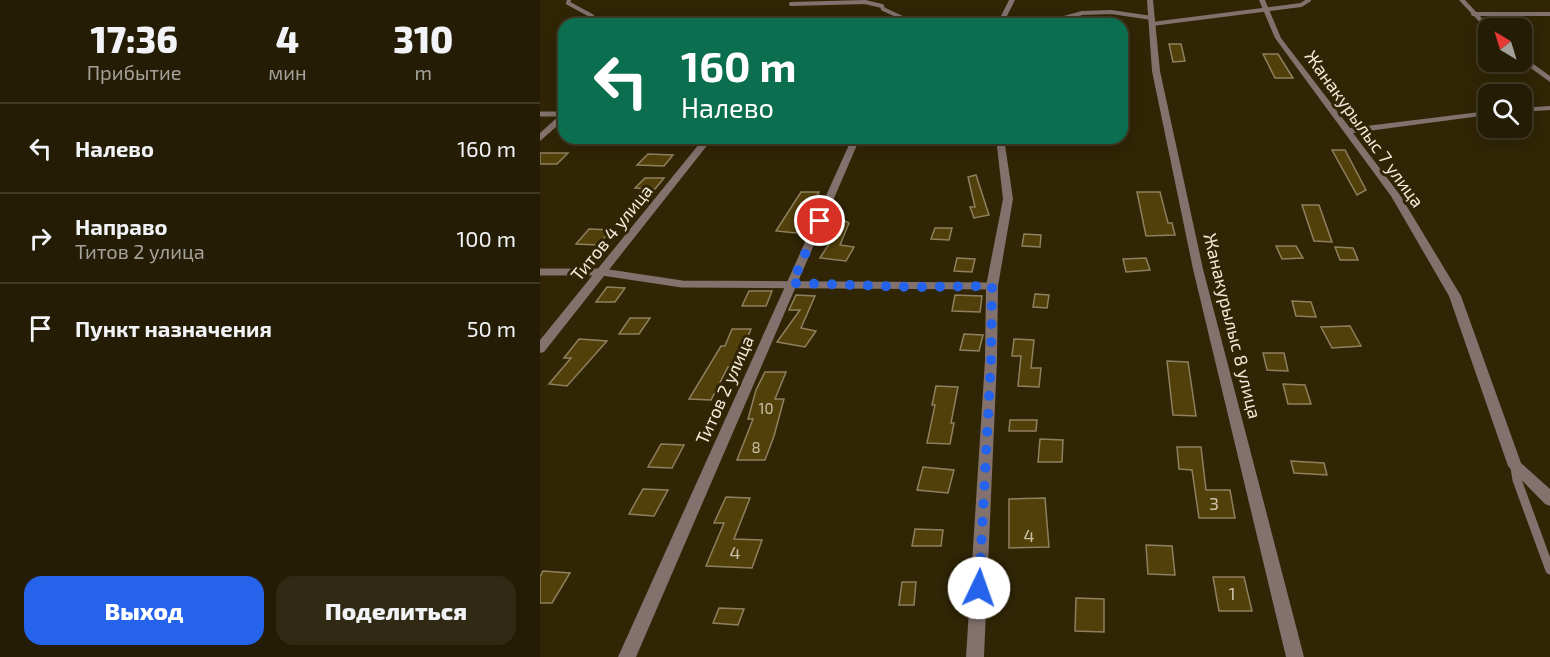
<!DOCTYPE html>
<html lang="ru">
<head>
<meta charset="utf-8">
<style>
	body { margin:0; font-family:"Exo 2",sans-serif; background:#302913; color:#f1f3f6; height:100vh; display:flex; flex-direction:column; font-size:22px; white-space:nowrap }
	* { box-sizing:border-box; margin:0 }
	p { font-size:20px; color:#a3a19a }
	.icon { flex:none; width:33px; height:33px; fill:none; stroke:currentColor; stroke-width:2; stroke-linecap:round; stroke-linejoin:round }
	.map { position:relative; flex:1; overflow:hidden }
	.details { display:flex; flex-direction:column; background:#241c04; width:540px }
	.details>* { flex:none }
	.top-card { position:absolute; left:18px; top:18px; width:570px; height:126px; border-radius:18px; box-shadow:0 3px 15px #0003,0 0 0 2px #413a26; background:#0b6e4f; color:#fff; overflow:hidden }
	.needle { width:39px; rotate:322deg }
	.fabs { position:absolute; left:938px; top:18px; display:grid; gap:12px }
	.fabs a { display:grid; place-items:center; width:54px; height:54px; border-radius:12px; background:#241c04; box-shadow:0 3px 15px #0003,0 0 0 2px #413a26; font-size:30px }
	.pin { position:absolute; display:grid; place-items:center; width:51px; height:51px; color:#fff; margin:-26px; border:3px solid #fff; border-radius:50%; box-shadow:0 2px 6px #0007 }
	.me { position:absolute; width:66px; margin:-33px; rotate:3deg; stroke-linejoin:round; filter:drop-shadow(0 0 4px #0008) }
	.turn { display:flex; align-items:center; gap:21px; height:126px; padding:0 24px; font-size:27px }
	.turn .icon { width:78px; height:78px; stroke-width:2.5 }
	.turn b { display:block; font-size:42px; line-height:51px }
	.eta { display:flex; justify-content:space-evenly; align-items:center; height:102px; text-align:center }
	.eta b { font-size:36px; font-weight:800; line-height:42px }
	.cta { display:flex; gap:12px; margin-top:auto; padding:12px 24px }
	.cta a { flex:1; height:69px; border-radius:18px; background:#2563eb; color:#fff; font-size:24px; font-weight:800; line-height:69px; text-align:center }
	.cta a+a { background:#302913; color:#f1f3f6 }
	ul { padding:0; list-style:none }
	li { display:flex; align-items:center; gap:18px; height:90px; padding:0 24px; border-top:2px solid #413a26 }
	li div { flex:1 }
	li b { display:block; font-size:22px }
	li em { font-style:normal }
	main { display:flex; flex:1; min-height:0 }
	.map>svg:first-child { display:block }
	.building { fill:#52400b; stroke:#8e805f; stroke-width:1.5 }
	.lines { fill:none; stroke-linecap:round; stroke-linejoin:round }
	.lane-far3 { stroke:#82716d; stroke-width:4 }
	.lane-far2 { stroke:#82716d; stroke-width:5 }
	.lane-far1 { stroke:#82716d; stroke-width:7 }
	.lane { stroke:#82716d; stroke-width:9 }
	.street { fill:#82716d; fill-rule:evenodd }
	.route { stroke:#2563eb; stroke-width:10; stroke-dasharray:0 18 }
	.labels { text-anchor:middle; stroke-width:6; stroke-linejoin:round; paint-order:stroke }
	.number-label { font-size:15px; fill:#cbc0a6 }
	.street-label { font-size:18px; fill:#f3ebda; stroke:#302505 }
	.near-number-label { font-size:18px; fill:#cbc0a6 }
</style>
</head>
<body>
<main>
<section class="details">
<div class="eta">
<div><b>17:36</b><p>Прибытие</p></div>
<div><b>4</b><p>мин</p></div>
<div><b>310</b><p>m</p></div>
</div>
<ul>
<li><svg class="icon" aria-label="left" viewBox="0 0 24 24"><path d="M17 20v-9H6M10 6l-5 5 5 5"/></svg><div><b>Налево</b></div><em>160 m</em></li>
<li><svg class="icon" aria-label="right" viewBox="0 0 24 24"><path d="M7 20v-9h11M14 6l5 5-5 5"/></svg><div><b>Направо</b><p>Титов 2 улица</p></div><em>100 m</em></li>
<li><svg class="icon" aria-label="arrive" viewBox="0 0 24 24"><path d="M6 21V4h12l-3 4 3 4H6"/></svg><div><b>Пункт назначения</b></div><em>50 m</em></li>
</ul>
<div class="cta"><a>Выход</a><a>Поделиться</a></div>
</section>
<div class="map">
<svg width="1010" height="657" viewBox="0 0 1010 657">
	<rect width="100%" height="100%" fill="#302505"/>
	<g class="building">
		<polygon points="629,44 641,44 645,61 633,62"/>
		<polygon points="723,54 738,54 753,78 735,78"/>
		<polygon points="792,150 805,150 826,190 817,195"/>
		<polygon points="0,153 28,153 17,164 0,164"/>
		<polygon points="108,154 133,155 124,166 97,165"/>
		<polygon points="436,175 449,215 434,218 430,207 435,207 428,177"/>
		<polygon points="105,178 124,178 115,189 95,188"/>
		<polygon points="261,192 279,192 256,233 236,231"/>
		<polygon points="597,192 620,192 628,223 632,223 635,235 606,236"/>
		<polygon points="762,205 779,205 792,242 774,241"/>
		<polygon points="303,220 309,223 300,245 314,247 306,261 280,258 294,236 287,236 292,224 301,224"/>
		<polygon points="395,228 412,228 409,240 391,239"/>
		<polygon points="49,229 71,230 58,245 36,244"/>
		<polygon points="484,234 501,235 500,247 482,246"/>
		<polygon points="736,246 756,246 763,258 742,259"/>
		<polygon points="795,247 813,248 818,260 800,260"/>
		<polygon points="417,258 435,259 432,272 414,271"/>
		<polygon points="606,258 610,270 586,272 583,259"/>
		<polygon points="67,287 85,288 75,302 56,302"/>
		<polygon points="209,291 232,291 226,306 202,306"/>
		<polygon points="495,294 509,295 507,308 493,307"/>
		<polygon points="256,295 275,296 261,328 276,331 265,347 237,342 260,310 249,310"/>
		<polygon points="415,295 442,296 440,312 412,311"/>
		<polygon points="752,301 771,302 776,317 756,316"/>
		<polygon points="90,318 110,318 99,334 79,334"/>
		<polygon points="810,326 821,346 792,348 781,327"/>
		<polygon points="192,329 211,329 205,343 191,367 188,367 171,400 149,399 181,346 185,346"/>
		<polygon points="424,334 443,335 439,351 420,350"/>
		<polygon points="39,339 67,341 27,386 9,384 31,358 24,358"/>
		<polygon points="474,339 494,340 491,368 501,368 499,387 478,386 481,356 472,356"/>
		<polygon points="723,353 744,353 748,371 727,370"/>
		<polygon points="627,361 648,362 656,416 633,415"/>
		<polygon points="225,372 246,372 235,399 244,399 234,436 225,460 197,460 213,419 208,419 216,390"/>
		<polygon points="743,384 765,385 771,404 748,404"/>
		<polygon points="396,386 418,387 411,423 414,423 410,444 387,443 395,405 392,405"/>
		<polygon points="470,420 497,420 496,431 469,431"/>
		<polygon points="500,439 523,440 522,462 498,462"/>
		<polygon points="121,444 144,445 132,468 108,467"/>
		<polygon points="637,447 661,447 666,490 690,490 695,518 659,518 652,470 639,469"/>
		<polygon points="751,461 784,463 787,475 754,473"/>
		<polygon points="383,467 414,470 408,493 377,490"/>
		<polygon points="103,489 128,490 114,516 89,514"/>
		<polygon points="186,497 210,498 194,539 222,540 212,568 166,566 184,523 174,523"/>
		<polygon points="505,498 509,547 469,548 469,499"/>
		<polygon points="375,529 403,530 401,546 372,546"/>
		<polygon points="606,545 632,546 635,575 608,574"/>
		<polygon points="3,571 30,573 12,603 0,603 0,577"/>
		<polygon points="673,577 704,577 712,611 679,611"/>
		<polygon points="362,582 376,582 374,605 359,605"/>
		<polygon points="536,598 564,599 564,632 535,631"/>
		<polygon points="179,608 204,609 198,625 173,623"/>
	</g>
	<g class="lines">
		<g class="lane-far3">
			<polyline points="29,0 28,3 52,16 56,24"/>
			<polyline points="251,4 325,2 342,6 343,9 367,20"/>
			<polyline points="933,14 1010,14"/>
			<polyline points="503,24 542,13 571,12 612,18"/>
			<polyline points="612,24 761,5 769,0"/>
			<polyline points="24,85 24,88"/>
		</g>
		<polyline class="lane-far2" points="0,114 24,114"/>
		<polyline class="lane-far1" points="0,272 62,272 142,284 452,286"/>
		<polyline class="lane" points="975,468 977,480 1010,570"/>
		<g class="street">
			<polygon points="469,0 475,0 463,24 457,24"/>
			<polygon points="607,0 613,0 620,71 663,269 764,657 746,657 653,269 612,71"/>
			<polygon points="719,0 725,0 741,38 810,128 948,111 948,115 813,133 860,195 921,296 981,463 1010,489 1010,506 1005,504 968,466 909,296 851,196 735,38"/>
			<polygon points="919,0 925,0 951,28 946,29"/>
			<polygon points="365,19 369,19 369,24 363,24"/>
			<polygon points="981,55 1010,76 1010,82 981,61"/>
			<polygon points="1010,106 1010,110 981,112 981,108"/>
			<polygon points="21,114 24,114 24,120 0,141 0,133"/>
			<polygon points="164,138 173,138 4,352 0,353 0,340"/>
			<polygon points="312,138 320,138 96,657 78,657"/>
			<polygon points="456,138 464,138 473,199 458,286 457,360 444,657 426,657 445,360 446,286 463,199"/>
		</g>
	</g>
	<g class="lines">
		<polyline class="route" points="280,221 252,283 372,287 452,286 451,360 439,588"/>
	</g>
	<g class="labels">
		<g class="number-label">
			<text x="226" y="414">10</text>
			<text x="216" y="453">8</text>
		</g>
		<g class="street-label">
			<text transform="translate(824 129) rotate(54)" y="6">Жанакурылыс 7 улица</text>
			<text transform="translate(72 233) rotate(-51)" y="6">Титов 4 улица</text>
			<text transform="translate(692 326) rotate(76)" y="6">Жанакурылыс 8 улица</text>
			<text transform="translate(185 390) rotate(-66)" y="6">Титов 2 улица</text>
		</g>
		<g class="near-number-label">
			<text x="674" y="510">3</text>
			<text x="489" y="542">4</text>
			<text x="195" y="559">4</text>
			<text x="692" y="600">1</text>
		</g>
	</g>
</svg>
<div class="fabs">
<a><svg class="needle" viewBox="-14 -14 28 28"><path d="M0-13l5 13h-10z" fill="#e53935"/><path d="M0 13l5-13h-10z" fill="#a3a19a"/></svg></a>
<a><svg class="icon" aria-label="search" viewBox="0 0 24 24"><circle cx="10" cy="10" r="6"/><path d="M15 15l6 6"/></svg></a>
</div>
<div class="pin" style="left:280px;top:221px;background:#d93025"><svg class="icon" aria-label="arrive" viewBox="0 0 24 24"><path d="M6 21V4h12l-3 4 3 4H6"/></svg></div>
<svg class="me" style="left:439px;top:588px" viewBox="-20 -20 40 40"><circle r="19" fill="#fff"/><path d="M0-13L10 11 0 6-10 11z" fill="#2563eb"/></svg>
<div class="top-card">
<div class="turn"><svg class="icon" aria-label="left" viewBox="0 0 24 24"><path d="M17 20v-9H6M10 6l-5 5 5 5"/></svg><div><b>160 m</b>Налево</div></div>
</div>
</div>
</main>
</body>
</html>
